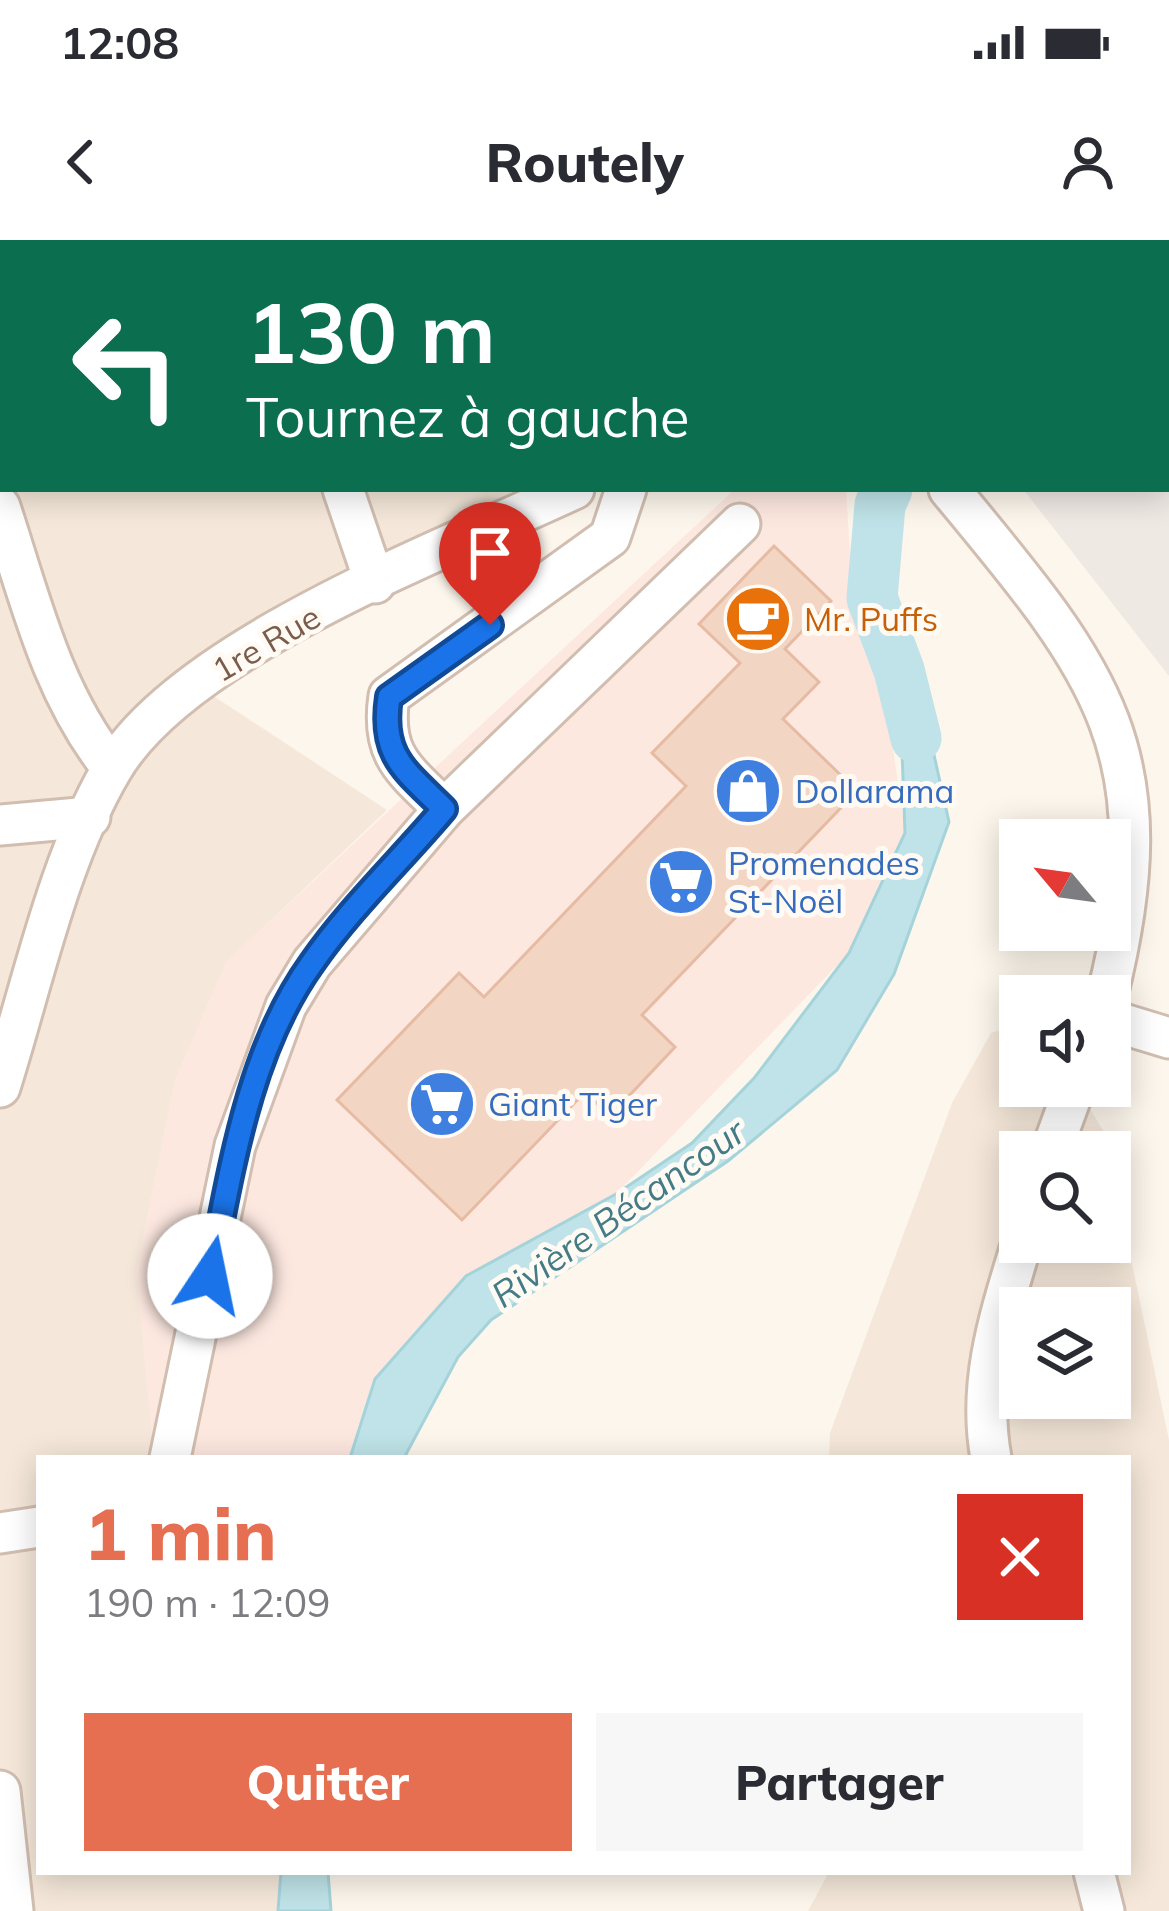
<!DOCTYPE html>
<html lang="fr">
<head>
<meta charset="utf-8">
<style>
	body { margin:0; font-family:Mulish,sans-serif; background:#f7f7f7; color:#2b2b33; height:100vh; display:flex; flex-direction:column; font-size:45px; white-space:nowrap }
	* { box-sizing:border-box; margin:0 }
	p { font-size:39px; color:#7c7c81 }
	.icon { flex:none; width:66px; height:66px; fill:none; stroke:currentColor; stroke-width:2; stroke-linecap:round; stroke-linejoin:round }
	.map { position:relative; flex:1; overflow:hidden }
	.drawer { position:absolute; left:36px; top:1215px; width:1095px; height:420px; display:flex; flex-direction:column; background:#fff; border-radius:0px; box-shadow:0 6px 30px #0003 }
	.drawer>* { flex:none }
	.top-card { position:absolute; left:0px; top:0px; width:1170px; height:252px; box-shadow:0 6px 30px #0003; background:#0b6e4f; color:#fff; overflow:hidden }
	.needle { width:78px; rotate:299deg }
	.fabs { position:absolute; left:999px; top:579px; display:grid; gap:24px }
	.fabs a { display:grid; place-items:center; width:132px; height:132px; border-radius:0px; background:#fff; box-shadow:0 6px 30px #0003; font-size:60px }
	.pin { position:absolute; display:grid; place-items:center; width:102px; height:102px; color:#fff; margin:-123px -51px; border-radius:50% 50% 50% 0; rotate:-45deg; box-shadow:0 0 12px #0007 }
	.pin .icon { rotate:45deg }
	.me { position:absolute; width:132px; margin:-66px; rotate:11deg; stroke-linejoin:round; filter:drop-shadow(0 0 9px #0008) }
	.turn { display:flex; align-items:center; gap:42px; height:252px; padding:0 48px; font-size:54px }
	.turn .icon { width:156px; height:156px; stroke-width:2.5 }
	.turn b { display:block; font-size:84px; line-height:102px }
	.round { display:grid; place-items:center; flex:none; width:126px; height:126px; border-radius:0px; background:#f7f7f7 }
	.headline { display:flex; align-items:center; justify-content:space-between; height:204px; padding:0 48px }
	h1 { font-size:72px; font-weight:800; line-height:90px; color:#e76f51 }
	.cta { display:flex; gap:24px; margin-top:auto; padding:24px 48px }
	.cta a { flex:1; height:138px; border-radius:0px; background:#e76f51; color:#fff; font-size:48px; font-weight:800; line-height:138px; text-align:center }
	.cta a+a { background:#f7f7f7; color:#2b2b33 }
	.status { display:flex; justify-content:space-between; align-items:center; height:84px; padding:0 60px; background:#fff; direction:ltr }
	.status svg { height:33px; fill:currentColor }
	header { display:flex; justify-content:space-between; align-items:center; height:156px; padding:0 48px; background:#fff; font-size:54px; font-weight:800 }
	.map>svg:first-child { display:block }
	.residential { fill:#f5e8da; fill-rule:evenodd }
	.commercial { fill:#fde8e0 }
	.industrial { fill:#efe9e4 }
	.water { fill:#bfe3e8; stroke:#a5d3da; stroke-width:3 }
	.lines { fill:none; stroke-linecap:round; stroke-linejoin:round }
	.river { stroke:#bfe3e8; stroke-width:51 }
	.building { fill:#f3d5c3; stroke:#e6bba3; stroke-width:3 }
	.minor-casing { stroke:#d1beb0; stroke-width:45 }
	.minor { stroke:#fff; stroke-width:39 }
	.route-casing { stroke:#114b97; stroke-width:30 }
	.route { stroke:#1a73e8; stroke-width:21 }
	.labels { text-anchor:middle; stroke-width:10; stroke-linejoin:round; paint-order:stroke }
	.food-label { font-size:33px; fill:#c56008; stroke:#fffaf3; text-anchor:start }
	.street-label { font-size:33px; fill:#7a5c4d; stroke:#fffaf3 }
	.shop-label { font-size:33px; fill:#366cbe; stroke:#fffaf3; text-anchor:start }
	.water-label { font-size:36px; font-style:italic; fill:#437c86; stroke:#fffaf3 }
</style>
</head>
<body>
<div class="status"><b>12:08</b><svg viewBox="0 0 49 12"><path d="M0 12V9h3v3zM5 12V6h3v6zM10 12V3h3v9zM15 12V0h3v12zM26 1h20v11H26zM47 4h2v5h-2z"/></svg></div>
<header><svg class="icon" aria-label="back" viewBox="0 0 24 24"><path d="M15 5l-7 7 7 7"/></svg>Routely<svg class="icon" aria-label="person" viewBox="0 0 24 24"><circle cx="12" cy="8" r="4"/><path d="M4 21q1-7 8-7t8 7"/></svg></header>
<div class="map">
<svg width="1169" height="1671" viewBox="0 0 1169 1671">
	<rect width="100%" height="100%" fill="#fdf6ec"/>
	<g class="residential">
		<polygon points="0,0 918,0 3,3 3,249 537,249 180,434 387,570 227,722 154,1218 39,1218 39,1632 281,1632 278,1671 0,1671"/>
		<path d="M1003,789l17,8v49h56l28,46 4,20h-88v90h90v-83l59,281v471h-361l21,-39h299v-414h-299l1,-25 122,-330 39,-70zM1020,1068h90v90h-90z"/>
	</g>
	<polygon class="commercial" points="735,249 846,249 850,313 882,431 905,593 849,713 616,954 466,1036 375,1139 350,1218 154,1218 136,1031 175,840 226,722"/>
	<polygon class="industrial" points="1037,0 1169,0 1169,436 1023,249 1167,249 1167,3"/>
	<g class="water">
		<polygon points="899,430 934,515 949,582 894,734 837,830 728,921 491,1080 458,1117 404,1218 350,1218 375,1139 466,1036 616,954 692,903 755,837 849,713 905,593"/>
		<polygon points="281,1632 328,1632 331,1671 278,1671"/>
	</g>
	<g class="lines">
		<g class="river">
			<polyline points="1018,3 1020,0"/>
			<polyline points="887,249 880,265 872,358 899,430 916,498"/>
		</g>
	</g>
	<g class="building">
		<polygon points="1147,0 1169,0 1169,161 1167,3"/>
		<polygon points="774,306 831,361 785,409 819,442 783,479 857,551 642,775 675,807 610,876 585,852 462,980 337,860 459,733 484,757 686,546 652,513 740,423 699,384"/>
	</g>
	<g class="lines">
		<defs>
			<g id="minor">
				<polyline points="259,0 260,3"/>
				<polyline points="731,0 733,3"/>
				<polyline points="293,3 299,0"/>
				<polyline points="343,249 375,343"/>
				<path d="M949,249c151,182 220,261 158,507"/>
				<path d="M0,267c30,91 51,185 112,261"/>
				<path d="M444,569c-39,-39 -64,-53 -55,-113l221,-159 16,-48"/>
				<polyline points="0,585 90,577"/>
				<polyline points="1110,780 1169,798"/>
				<path d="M0,847c32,-101 58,-227 112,-318 71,-121 334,-220 462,-280"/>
				<polyline points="1051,912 1075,846"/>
				<polyline points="170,1218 235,906 286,766 312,723 444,569 740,284"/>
				<path d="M991,1218c-14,-76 9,-143 31,-216"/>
				<polyline points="0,1293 39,1287"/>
				<polyline points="0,1551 13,1671"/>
				<polyline points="1094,1632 1104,1671"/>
			</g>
		</defs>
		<use href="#minor" class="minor-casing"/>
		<use href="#minor" class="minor"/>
	</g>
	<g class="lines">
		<defs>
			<path id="route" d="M210,1036c21,-104 38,-224 102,-313 38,-55 89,-103 132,-154 -39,-39 -64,-53 -55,-112l101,-72"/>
		</defs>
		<use href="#route" class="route-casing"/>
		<use href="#route" class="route"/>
	</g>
	<defs>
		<symbol id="cafe-disc" viewBox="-11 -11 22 22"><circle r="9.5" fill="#e8710a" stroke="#fffaf3"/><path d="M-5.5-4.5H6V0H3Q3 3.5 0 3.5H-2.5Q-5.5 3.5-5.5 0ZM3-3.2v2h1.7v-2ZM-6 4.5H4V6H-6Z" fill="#fff"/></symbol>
		<symbol id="shop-disc" viewBox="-11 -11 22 22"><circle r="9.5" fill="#3f7fe0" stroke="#fffaf3"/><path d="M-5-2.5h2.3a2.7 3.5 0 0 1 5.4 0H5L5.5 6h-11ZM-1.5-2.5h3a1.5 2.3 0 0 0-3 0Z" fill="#fff"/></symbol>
		<symbol id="supermarket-disc" viewBox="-11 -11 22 22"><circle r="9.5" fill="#3f7fe0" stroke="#fffaf3"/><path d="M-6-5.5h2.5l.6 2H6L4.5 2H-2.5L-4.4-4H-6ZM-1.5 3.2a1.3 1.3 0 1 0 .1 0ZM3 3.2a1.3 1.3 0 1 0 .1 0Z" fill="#fff"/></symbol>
	</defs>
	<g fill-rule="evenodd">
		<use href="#cafe-disc" x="720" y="341" width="76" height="76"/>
		<use href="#shop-disc" x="710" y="513" width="76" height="76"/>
		<use href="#supermarket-disc" x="643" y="604" width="76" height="76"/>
		<use href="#supermarket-disc" x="404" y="826" width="76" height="76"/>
	</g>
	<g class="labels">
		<g class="food-label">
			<text x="804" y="391">Mr. Puffs</text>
		</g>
		<g class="street-label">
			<text transform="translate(266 403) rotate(-30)" y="12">1re Rue</text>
		</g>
		<g class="shop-label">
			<text x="795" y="563">Dollarama</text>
			<text x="728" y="635">Promenades<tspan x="728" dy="38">St-Noël</tspan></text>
			<text x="488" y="876">Giant Tiger</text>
		</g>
		<g class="water-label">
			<text transform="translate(618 973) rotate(-35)" y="13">Rivière Bécancour</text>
		</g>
	</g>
</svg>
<div class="fabs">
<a><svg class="needle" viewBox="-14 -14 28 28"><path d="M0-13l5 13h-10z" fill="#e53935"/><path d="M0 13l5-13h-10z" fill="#7c7c81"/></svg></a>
<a><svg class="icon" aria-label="sound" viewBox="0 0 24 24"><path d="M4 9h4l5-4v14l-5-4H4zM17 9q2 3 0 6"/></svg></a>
<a><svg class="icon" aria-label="search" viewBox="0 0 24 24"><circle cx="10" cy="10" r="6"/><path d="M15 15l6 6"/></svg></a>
<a><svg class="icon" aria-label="layers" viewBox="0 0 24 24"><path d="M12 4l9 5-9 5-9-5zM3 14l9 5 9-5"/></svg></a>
</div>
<div class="pin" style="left:490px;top:385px;background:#d93025"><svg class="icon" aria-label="arrive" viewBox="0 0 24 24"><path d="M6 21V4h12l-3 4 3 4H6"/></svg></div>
<svg class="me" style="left:210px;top:1036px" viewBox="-20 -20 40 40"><circle r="19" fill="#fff"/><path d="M0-13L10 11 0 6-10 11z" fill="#1a73e8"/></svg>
<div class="top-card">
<div class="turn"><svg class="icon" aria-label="left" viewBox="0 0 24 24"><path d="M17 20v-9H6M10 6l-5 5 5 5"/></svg><div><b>130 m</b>Tournez à gauche</div></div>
</div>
<section class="drawer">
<div class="headline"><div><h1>1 min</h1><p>190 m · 12:09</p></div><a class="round" style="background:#d93025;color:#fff"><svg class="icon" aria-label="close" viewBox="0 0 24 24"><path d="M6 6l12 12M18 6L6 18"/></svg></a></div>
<div class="cta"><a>Quitter</a><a>Partager</a></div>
</section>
</div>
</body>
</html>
